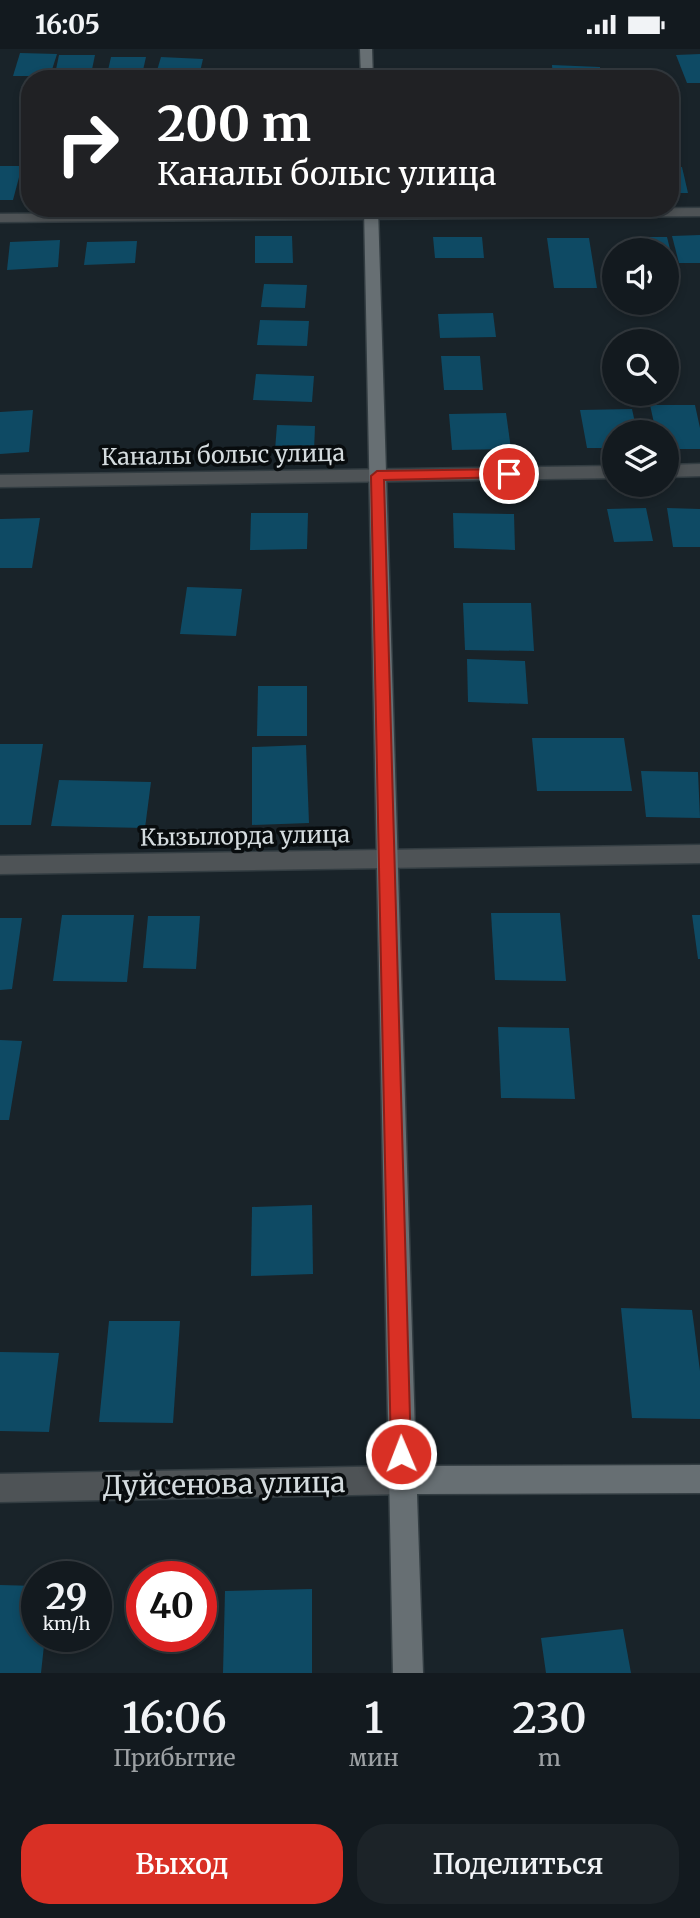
<!DOCTYPE html>
<html lang="ru">
<head>
<meta charset="utf-8">
<style>
	body { margin:0; font-family:Merriweather,serif; background:#1c2328; color:#f1f3f6; height:100vh; display:flex; flex-direction:column; font-size:26px; white-space:nowrap }
	* { box-sizing:border-box; margin:0 }
	p { font-size:23px; color:#9da1a4 }
	.icon { flex:none; width:38px; height:38px; fill:none; stroke:currentColor; stroke-width:2; stroke-linecap:round; stroke-linejoin:round }
	.map { position:relative; height:1624px; overflow:hidden }
	.details { display:flex; flex-direction:column; background:#131a1f; flex:1 }
	.details>* { flex:none }
	.hud { position:absolute; left:21px; top:21px; width:658px; height:147px; border-radius:28px; box-shadow:0 4px 10px #0003,0 0 0 2px #32383d; background:#202124; color:#fff; overflow:hidden }
	.controls { position:absolute; left:602px; top:189px; display:grid; gap:14px }
	.controls a { display:grid; place-items:center; width:77px; height:77px; border-radius:50%; background:#131a1f; box-shadow:0 4px 10px #0003,0 0 0 2px #32383d; font-size:35px }
	.speed { position:absolute; left:21px; top:1512px; display:flex; gap:14px; font-size:35px; font-weight:700; text-align:center }
	.speed>* { display:grid; place-content:center; width:91px; height:91px; border-radius:50%; background:#131a1f; box-shadow:0 4px 10px #0003,0 0 0 2px #32383d; line-height:1 }
	.speed small { font-size:18px; font-weight:400 }
	.speed .limit { border:10px solid #d22; background:#fff; color:#111 }
	.pin { position:absolute; display:grid; place-items:center; width:60px; height:60px; color:#fff; margin:-30px; border:4px solid #fff; border-radius:50%; box-shadow:0 2px 7px #0007 }
	.me { position:absolute; width:77px; margin:-38px; rotate:359deg; stroke-linejoin:round; filter:drop-shadow(0 0 5px #0008) }
	.turn { display:flex; align-items:center; gap:24px; height:147px; padding:0 21px; font-size:32px }
	.turn .icon { width:91px; height:91px; stroke-width:2.5 }
	.turn b { display:block; font-size:49px; line-height:60px }
	.eta { display:flex; justify-content:space-evenly; align-items:center; height:119px; text-align:center }
	.eta b { font-size:42px; font-weight:600; line-height:49px }
	.primary-button { display:flex; gap:14px; margin-top:auto; padding:14px 21px }
	.primary-button a { flex:1; height:80px; border-radius:28px; background:#d93025; color:#fff; font-size:28px; font-weight:600; line-height:80px; text-align:center }
	.primary-button a+a { background:#1c2328; color:#f1f3f6 }
	.status { display:flex; justify-content:space-between; align-items:center; height:49px; padding:0 35px; background:#131a1f; direction:ltr }
	.status svg { height:19px; fill:currentColor }
	.map>svg:first-child { display:block }
	.building { fill:#0e4a64 }
	.lines { fill:none; stroke-linecap:round; stroke-linejoin:round }
	.street-casing { stroke:#333d42; stroke-width:3 }
	.secondary-casing { stroke:#333d42; stroke-width:3 }
	.street { fill:#4e5356; fill-rule:evenodd }
	.secondary { fill:#676f73; fill-rule:evenodd }
	.route { fill:#d93025; stroke:#8d1f18; stroke-width:2 }
	.labels { text-anchor:middle; stroke-width:7; stroke-linejoin:round; paint-order:stroke }
	.street-label { font-size:23px; fill:#d4dbde; stroke:#080c0e }
	.near-street-label { font-size:28px; fill:#d4dbde; stroke:#080c0e }
</style>
</head>
<body>
<div class="status"><b>16:05</b><svg viewBox="0 0 49 12"><path d="M0 12V9h3v3zM5 12V6h3v6zM10 12V3h3v9zM15 12V0h3v12zM26 1h20v11H26zM47 4h2v5h-2z"/></svg></div>
<div class="map">
<svg width="700" height="1624" viewBox="0 0 700 1624">
	<rect width="100%" height="100%" fill="#192329"/>
	<g class="building">
		<polygon points="20,4 57,5 50,27 13,27"/>
		<polygon points="700,5 700,34 687,34 676,6"/>
		<polygon points="59,6 95,6 90,30 54,30"/>
		<polygon points="111,8 146,8 141,30 106,30"/>
		<polygon points="161,8 203,10 199,27 156,25"/>
		<polygon points="552,16 600,18 601,30 553,30"/>
		<polygon points="0,117 22,117 13,151 0,151"/>
		<polygon points="682,118 688,144 670,144 670,119"/>
		<polygon points="700,186 700,214 679,214 672,187"/>
		<polygon points="255,187 292,187 293,214 255,214"/>
		<polygon points="433,188 482,188 484,209 435,209"/>
		<polygon points="634,188 667,188 674,216 667,216 667,201 636,201"/>
		<polygon points="547,189 589,189 597,239 554,239"/>
		<polygon points="60,191 58,218 7,221 10,193"/>
		<polygon points="137,192 135,214 84,216 87,193"/>
		<polygon points="264,235 307,236 305,259 261,258"/>
		<polygon points="493,264 496,288 440,289 438,265"/>
		<polygon points="260,271 309,272 307,297 257,296"/>
		<polygon points="441,307 480,307 483,341 444,341"/>
		<polygon points="256,325 314,327 312,353 253,351"/>
		<polygon points="650,356 695,356 700,379 700,400 667,400 667,383 656,383"/>
		<polygon points="632,360 637,383 614,383 614,399 587,399 580,361"/>
		<polygon points="33,361 29,403 0,405 0,363"/>
		<polygon points="506,364 511,400 452,401 449,365"/>
		<polygon points="277,376 315,377 314,402 275,401"/>
		<polygon points="646,459 653,492 614,493 607,460"/>
		<polygon points="667,459 700,460 700,498 673,498"/>
		<polygon points="251,464 308,464 307,500 250,501"/>
		<polygon points="453,464 514,465 515,501 454,499"/>
		<polygon points="40,469 32,519 0,519 0,470"/>
		<polygon points="187,538 242,540 236,587 180,585"/>
		<polygon points="463,554 531,554 534,602 465,601"/>
		<polygon points="467,610 525,612 528,655 468,653"/>
		<polygon points="258,637 307,637 307,687 257,687"/>
		<polygon points="532,689 624,689 632,742 537,742"/>
		<polygon points="0,695 43,695 31,776 0,776"/>
		<polygon points="306,696 309,774 252,776 252,698"/>
		<polygon points="641,722 698,723 700,769 646,768"/>
		<polygon points="59,731 151,733 145,779 51,777"/>
		<polygon points="491,864 560,864 566,932 495,931"/>
		<polygon points="62,866 134,866 127,933 53,932"/>
		<polygon points="692,866 700,866 700,910 698,910"/>
		<polygon points="148,867 200,867 196,920 143,919"/>
		<polygon points="0,869 22,869 12,940 0,941"/>
		<polygon points="498,978 569,979 575,1050 501,1049"/>
		<polygon points="0,991 22,992 9,1071 0,1071"/>
		<polygon points="312,1156 313,1225 251,1227 252,1158"/>
		<polygon points="621,1259 692,1261 700,1322 700,1370 632,1369"/>
		<polygon points="109,1272 180,1272 173,1374 99,1373"/>
		<polygon points="0,1303 59,1304 49,1383 0,1382"/>
		<polygon points="0,1536 37,1537 37,1587 45,1587 41,1624 0,1624"/>
		<polygon points="312,1540 312,1624 223,1624 225,1542"/>
		<polygon points="623,1580 631,1624 546,1624 541,1589"/>
	</g>
	<g class="lines">
		<defs>
			<g id="street">
				<polygon points="700,159 700,167 0,173 0,165"/>
				<polygon points="700,415 700,427 667,428 667,416"/>
				<polygon points="614,417 614,429 0,438 0,426"/>
				<polygon points="700,796 700,814 0,825 0,807"/>
				<polygon points="402,1417 412,1421 416,1431 412,1441 402,1445 0,1453 0,1425"/>
			</g>
			<g id="secondary">
				<polygon points="360,0 372,0 373,30 361,30"/>
				<polygon points="364,159 378,159 416,1417 700,1416 700,1444 417,1445 423,1624 393,1624"/>
			</g>
		</defs>
		<use href="#street" class="street-casing"/>
		<use href="#secondary" class="secondary-casing"/>
		<use href="#street" class="street"/>
		<use href="#secondary" class="secondary"/>
	</g>
	<polygon class="route" points="509,420 514,422 514,428 384,431 411,1405 408,1412 401,1415 394,1412 391,1405 371,427 377,422"/>
	<g class="labels">
		<g class="street-label">
			<text transform="translate(223 406) rotate(-1)" y="8">Каналы болыс улица</text>
			<text transform="translate(245 787) rotate(-1)" y="8">Кызылорда улица</text>
		</g>
		<g class="near-street-label">
			<text transform="translate(224 1435) rotate(-1)" y="10">Дуйсенова улица</text>
		</g>
	</g>
</svg>
<div class="controls">
<a><svg class="icon" aria-label="sound" viewBox="0 0 24 24"><path d="M4 9h4l5-4v14l-5-4H4zM17 9q2 3 0 6"/></svg></a>
<a><svg class="icon" aria-label="search" viewBox="0 0 24 24"><circle cx="10" cy="10" r="6"/><path d="M15 15l6 6"/></svg></a>
<a><svg class="icon" aria-label="layers" viewBox="0 0 24 24"><path d="M12 4l9 5-9 5-9-5zM3 14l9 5 9-5"/></svg></a>
</div>
<div class="speed"><div>29<small>km/h</small></div><div class="limit">40</div></div>
<div class="pin" style="left:509px;top:425px;background:#d93025"><svg class="icon" aria-label="arrive" viewBox="0 0 24 24"><path d="M6 21V4h12l-3 4 3 4H6"/></svg></div>
<svg class="me" style="left:401px;top:1405px" viewBox="-20 -20 40 40"><circle r="17" fill="#d93025" stroke="#fff" stroke-width="3"/><path d="M0-11L8 9 0 5-8 9z" fill="#fff"/></svg>
<div class="hud">
<div class="turn"><svg class="icon" aria-label="right" viewBox="0 0 24 24"><path d="M7 20v-9h11M14 6l5 5-5 5"/></svg><div><b>200 m</b>Каналы болыс улица</div></div>
</div>
</div>
<section class="details">
<div class="eta">
<div><b>16:06</b><p>Прибытие</p></div>
<div><b>1</b><p>мин</p></div>
<div><b>230</b><p>m</p></div>
</div>
<div class="primary-button"><a>Выход</a><a>Поделиться</a></div>
</section>
</body>
</html>
